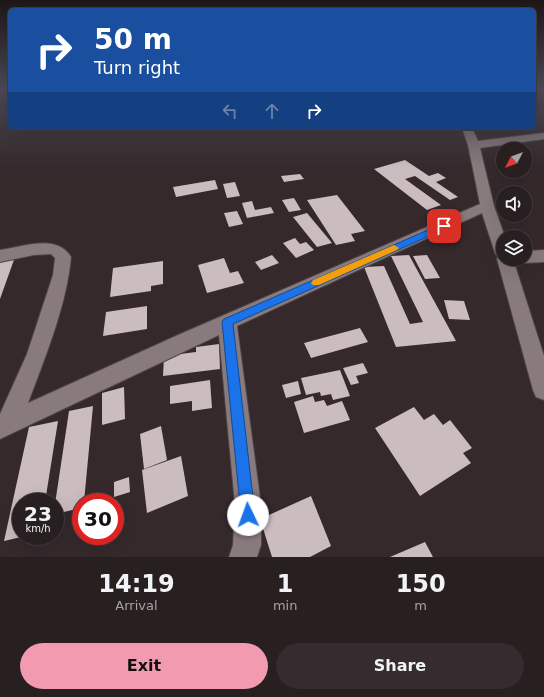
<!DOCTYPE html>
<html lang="en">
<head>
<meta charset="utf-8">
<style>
	body { margin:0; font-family:"DejaVu Sans",sans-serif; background:#342c2e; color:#f1f3f6; height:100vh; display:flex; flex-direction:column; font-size:15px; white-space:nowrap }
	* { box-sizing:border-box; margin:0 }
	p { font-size:13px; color:#a5a2a5 }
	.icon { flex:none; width:22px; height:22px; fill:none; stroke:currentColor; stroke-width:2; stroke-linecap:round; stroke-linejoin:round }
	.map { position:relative; height:557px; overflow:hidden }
	.panel { display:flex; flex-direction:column; background:#281f21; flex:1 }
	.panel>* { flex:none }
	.hud { position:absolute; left:8px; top:8px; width:528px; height:122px; border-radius:6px; box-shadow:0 4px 16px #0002,0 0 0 1px #443d3f; background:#1a4fa0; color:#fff; overflow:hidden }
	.needle { width:26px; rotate:229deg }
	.fabs { position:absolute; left:496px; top:142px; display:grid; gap:8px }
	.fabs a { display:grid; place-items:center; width:36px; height:36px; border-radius:50%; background:#281f21; box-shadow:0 4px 16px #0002,0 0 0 1px #443d3f; font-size:20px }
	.speed { position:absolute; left:12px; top:493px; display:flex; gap:8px; font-size:20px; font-weight:700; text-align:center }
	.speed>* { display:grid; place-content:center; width:52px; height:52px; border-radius:50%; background:#281f21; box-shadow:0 4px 16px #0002,0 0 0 1px #443d3f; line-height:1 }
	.speed small { font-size:10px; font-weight:400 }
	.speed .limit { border:6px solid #d22; background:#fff; color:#111 }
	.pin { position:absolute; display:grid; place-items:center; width:34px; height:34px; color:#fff; margin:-17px; border-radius:8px; box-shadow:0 2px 6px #0006 }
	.me { position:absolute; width:44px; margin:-22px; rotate:357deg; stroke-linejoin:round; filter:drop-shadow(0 0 3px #0008) }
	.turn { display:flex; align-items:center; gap:14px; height:84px; padding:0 20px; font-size:18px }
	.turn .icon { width:52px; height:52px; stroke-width:2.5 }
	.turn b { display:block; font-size:28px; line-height:34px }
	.lanes { display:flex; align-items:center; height:38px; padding:0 20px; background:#0003; justify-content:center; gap:20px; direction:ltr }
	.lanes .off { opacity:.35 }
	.eta { display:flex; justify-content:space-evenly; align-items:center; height:68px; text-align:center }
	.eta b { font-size:24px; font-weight:700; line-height:28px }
	.action { display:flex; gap:8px; margin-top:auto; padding:8px 20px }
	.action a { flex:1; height:46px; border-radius:24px; background:#f29ab0; color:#111; font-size:16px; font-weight:700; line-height:46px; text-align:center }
	.action a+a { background:#342c2e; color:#f1f3f6 }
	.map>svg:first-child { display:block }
	.building { fill:#cbbcbf }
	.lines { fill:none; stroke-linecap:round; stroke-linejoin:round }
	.minor-casing { stroke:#4e4546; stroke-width:2 }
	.minor { fill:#887a7d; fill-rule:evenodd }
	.route { fill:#1a73e8; stroke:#114b97 }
	.slow { fill:#f59e0b }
</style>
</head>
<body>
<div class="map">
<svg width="544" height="557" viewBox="0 0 544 557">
	<rect width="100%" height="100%" fill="#35292c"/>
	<g class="building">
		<polygon points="405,160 429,176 438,173 446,178 436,182 458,197 450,200 415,176 405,179 441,205 427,210 374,169"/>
		<polygon points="300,174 304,179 284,182 281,176"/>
		<polygon points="215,180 218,189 176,197 173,187"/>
		<polygon points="235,182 240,196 227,198 223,184"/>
		<polygon points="337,195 365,231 351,234 355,241 336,245 307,200"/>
		<polygon points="294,198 301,210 289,212 282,200"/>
		<polygon points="252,201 255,210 271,207 274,213 247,218 242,203"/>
		<polygon points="237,211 243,224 229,227 224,213"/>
		<polygon points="307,213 332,243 317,247 293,217"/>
		<polygon points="295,238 300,244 306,242 314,250 296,258 283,243"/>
		<polygon points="272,255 279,263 261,270 255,262"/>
		<polygon points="409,255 456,341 396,347 364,267 384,266 410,324 423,322 391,256"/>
		<polygon points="427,255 440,278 425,279 413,256"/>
		<polygon points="15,257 0,299 0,259"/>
		<polygon points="224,258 230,273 238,271 244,283 207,293 198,265"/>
		<polygon points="163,261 163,284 151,286 151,291 110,297 113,268"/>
		<polygon points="444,300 464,301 470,320 449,319"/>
		<polygon points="147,306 147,329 103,336 106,312"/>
		<polygon points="360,328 368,342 311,358 304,343"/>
		<polygon points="219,344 220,369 163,376 164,356 196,352 196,347"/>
		<polygon points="363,363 368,373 356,376 359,383 351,385 343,368"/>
		<polygon points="340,370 350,396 333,400 331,394 321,396 320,392 306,395 301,378"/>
		<polygon points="210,380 212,408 192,411 192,401 170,404 170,386"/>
		<polygon points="298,381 301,394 286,398 282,385"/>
		<polygon points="124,387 125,419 102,425 102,393"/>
		<polygon points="313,396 315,402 324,400 327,406 342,401 350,420 304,433 294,402"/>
		<polygon points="93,406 84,502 81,502 81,508 55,514 55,504 69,411"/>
		<polygon points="414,407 424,420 434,414 443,425 450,420 472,448 463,453 471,463 420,496 375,428"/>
		<polygon points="58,421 45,502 21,502 21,537 4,541 29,427"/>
		<polygon points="161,426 167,460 144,469 140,434"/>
		<polygon points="181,456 188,496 147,513 142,470"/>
		<polygon points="129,477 130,492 114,497 114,482"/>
		<polygon points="311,496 331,546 310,557 272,557 260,519"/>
		<polygon points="425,542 433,557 390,557"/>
	</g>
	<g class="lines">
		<defs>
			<g id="minor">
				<path d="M462,128h10l6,13 66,-8v6l-64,9 14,58 11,31h-2v22h10l31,97v44l-8,-3 -3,-7 -36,-131 1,-2 -3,-4 -13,-40 -245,113 24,179v40l-4,12h-28l4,-12 2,-40 -16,-170 -219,104v-25l27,-60 26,-79 2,-17 -4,-4 -17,1 -34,7v-12c22,-3 57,-17 71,7 -4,47 -26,101 -43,146l150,-68 302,-131 -12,-59z"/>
				<polygon points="544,250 544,262 525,263 519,261 518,259 525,259 525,251"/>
			</g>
		</defs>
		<use href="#minor" class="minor-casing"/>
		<use href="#minor" class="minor"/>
	</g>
	<linearGradient id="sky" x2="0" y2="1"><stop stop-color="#1d1718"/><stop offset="0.53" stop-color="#4b4956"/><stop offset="1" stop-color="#4b4956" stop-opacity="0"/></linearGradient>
	<rect width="544" height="167" fill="url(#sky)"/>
	<polygon class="route" points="444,223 448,226 447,228 233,324 255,515 253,520 248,522 243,520 241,515 222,322 224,319"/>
	<polygon class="slow" points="394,245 399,248 397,250 319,285 313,285 311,283 313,280"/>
</svg>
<div class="fabs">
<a><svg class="needle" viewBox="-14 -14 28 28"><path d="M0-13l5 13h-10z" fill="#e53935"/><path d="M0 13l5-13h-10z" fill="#a5a2a5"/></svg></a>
<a><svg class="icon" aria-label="sound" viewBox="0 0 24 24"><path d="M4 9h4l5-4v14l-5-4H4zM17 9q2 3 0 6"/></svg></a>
<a><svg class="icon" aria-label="layers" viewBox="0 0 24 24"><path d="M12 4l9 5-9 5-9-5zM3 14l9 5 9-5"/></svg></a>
</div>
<div class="speed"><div>23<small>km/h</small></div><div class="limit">30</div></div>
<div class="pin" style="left:444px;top:226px;background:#d93025"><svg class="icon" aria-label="arrive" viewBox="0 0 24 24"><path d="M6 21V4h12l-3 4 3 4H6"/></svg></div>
<svg class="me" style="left:248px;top:515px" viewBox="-20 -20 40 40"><circle r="19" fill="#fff"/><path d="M0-13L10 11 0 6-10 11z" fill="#1a73e8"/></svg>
<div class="hud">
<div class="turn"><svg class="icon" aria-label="right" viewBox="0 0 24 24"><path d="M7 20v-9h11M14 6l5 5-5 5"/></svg><div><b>50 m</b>Turn right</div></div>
<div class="lanes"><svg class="icon off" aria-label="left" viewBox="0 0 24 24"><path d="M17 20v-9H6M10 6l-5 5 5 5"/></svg><svg class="icon off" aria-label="ahead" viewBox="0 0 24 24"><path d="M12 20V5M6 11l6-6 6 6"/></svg><svg class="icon" aria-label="right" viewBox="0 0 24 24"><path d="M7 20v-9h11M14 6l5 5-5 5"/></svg></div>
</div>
</div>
<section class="panel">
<div class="eta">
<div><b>14:19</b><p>Arrival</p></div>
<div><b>1</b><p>min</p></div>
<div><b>150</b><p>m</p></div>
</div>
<div class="action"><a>Exit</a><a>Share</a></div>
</section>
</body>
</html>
